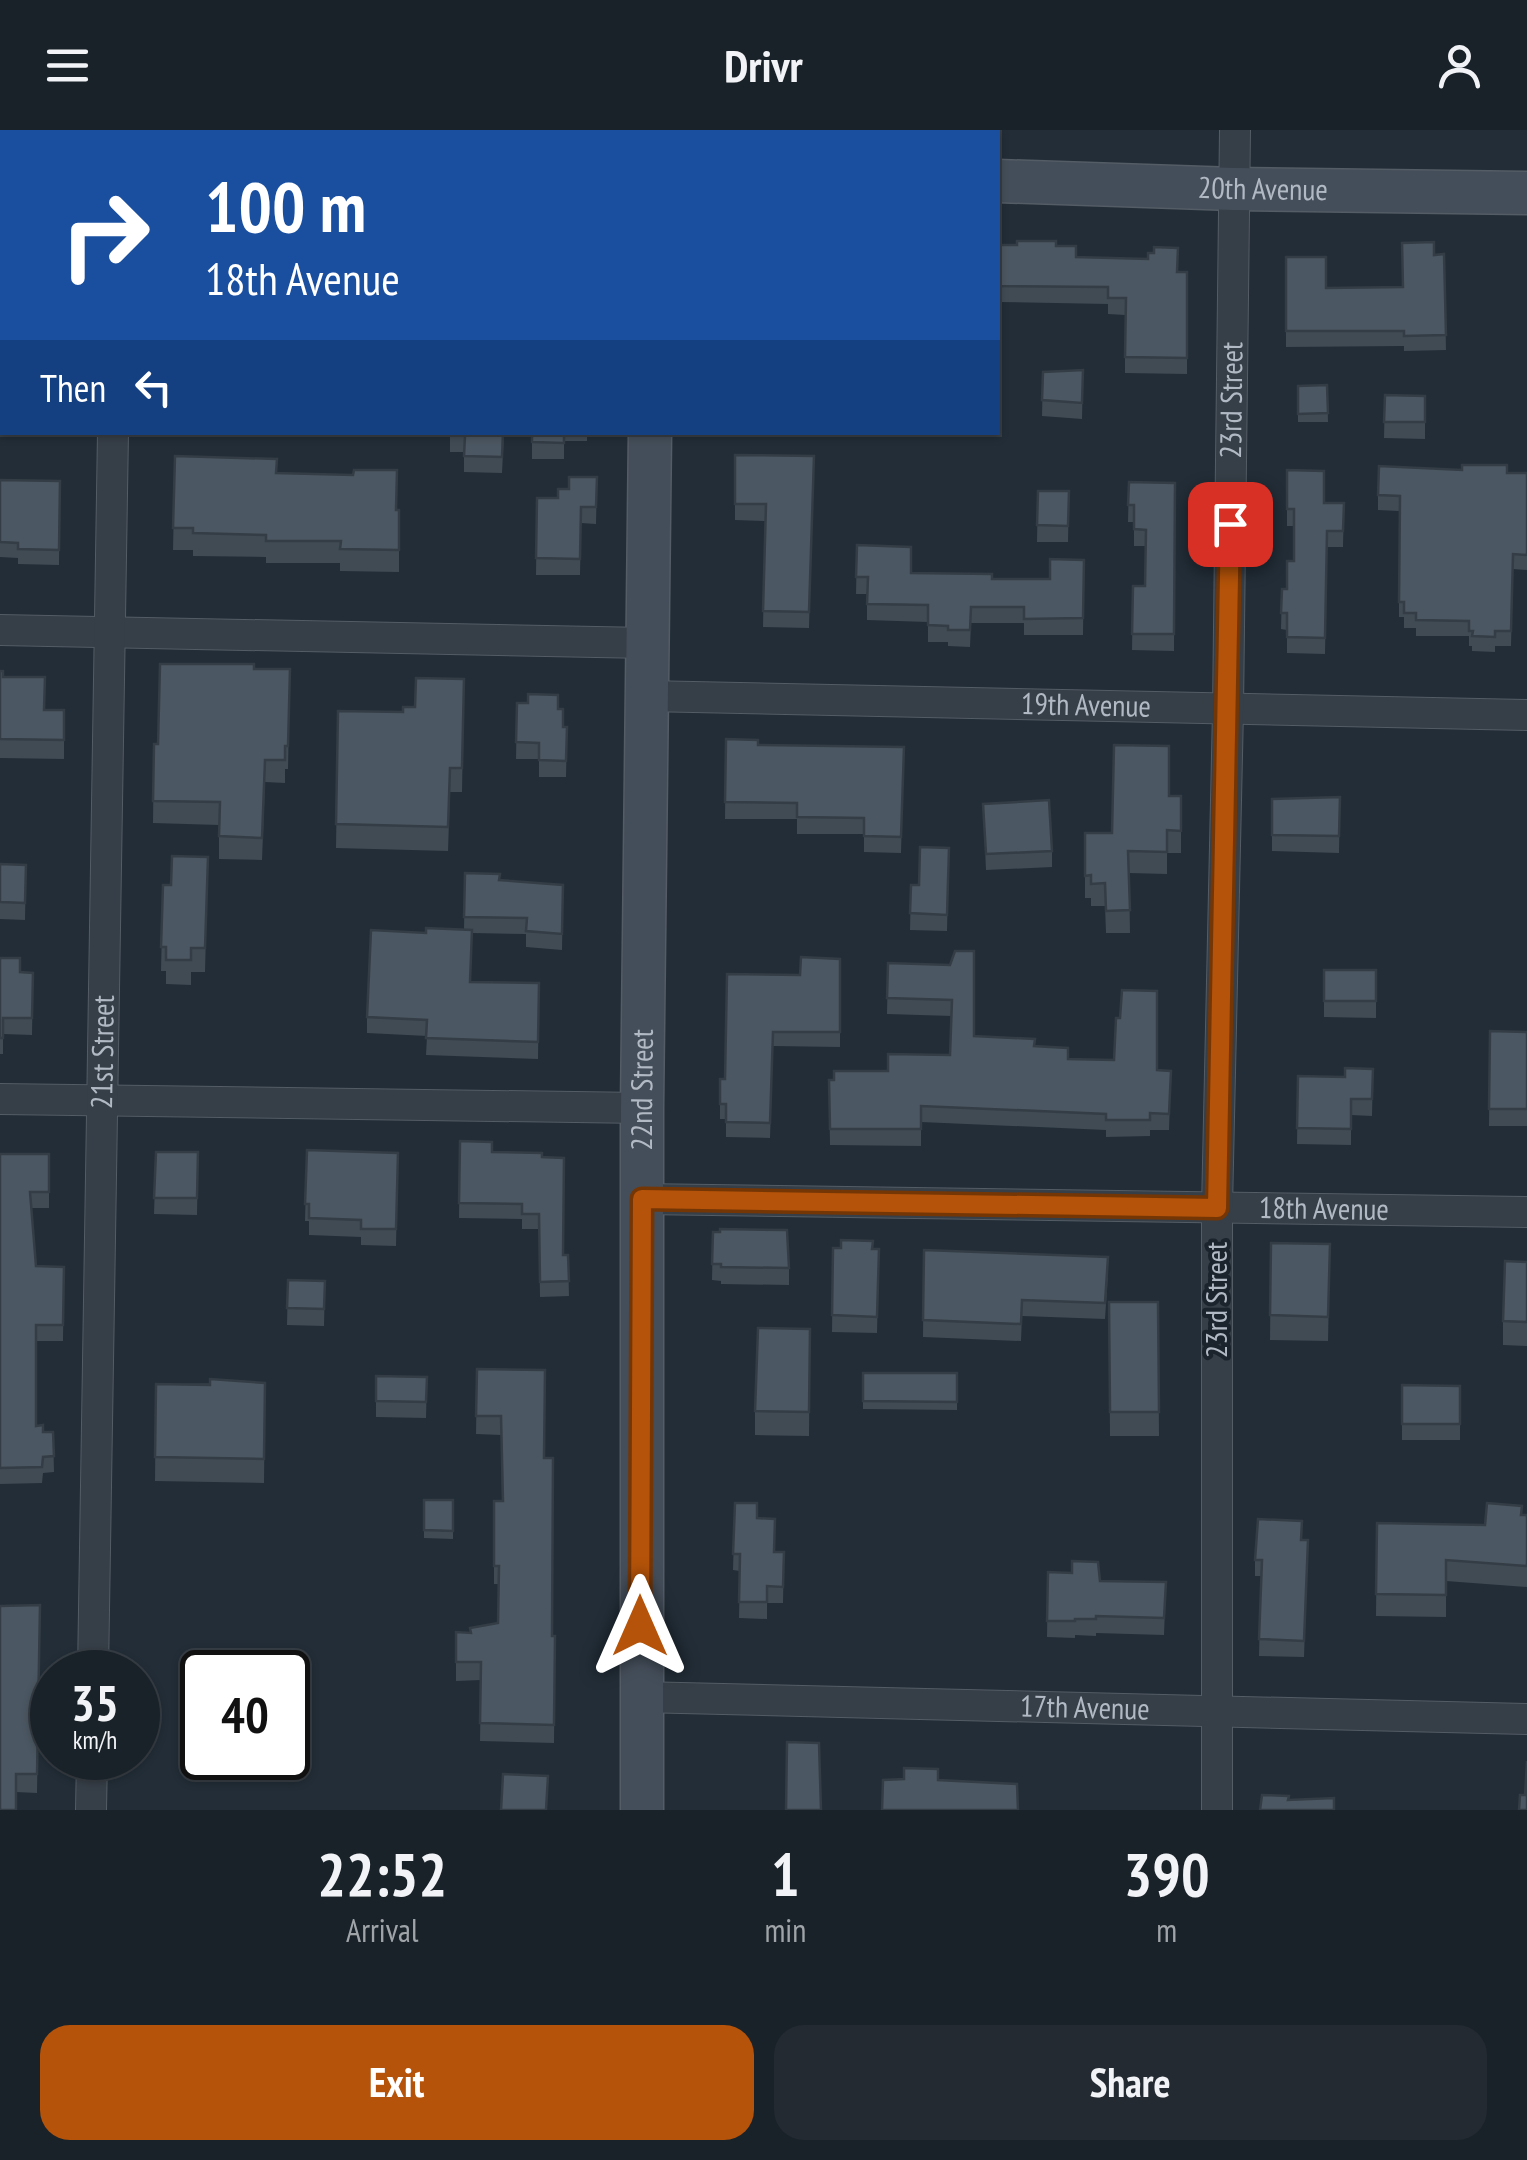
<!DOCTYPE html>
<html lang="en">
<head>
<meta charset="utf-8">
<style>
	body { margin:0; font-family:"PT Sans Narrow",sans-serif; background:#232a31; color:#f1f3f6; height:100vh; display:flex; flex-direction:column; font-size:38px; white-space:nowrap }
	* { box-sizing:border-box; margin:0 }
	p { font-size:32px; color:#9fa4a8 }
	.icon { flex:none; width:55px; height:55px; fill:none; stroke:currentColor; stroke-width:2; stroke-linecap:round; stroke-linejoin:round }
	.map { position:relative; height:1680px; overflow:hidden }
	.details { display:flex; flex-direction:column; background:#1a2229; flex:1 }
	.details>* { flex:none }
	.hud { position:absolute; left:0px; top:0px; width:1000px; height:305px; box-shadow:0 2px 8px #0004,0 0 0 2px #383f46; background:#1a4fa0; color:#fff; overflow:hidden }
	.speed { position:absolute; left:30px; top:1520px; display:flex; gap:20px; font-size:50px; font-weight:700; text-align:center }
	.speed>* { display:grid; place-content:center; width:130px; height:130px; border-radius:50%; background:#1a2229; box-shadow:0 2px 8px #0004,0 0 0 2px #383f46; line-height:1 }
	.speed small { font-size:25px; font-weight:400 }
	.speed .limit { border:5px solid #111; border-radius:15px; background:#fff; color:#111 }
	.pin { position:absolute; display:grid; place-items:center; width:85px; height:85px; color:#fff; margin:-42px; border-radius:20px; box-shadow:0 5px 15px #0006 }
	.me { position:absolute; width:110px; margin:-55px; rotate:0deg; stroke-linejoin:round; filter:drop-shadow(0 0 8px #0008) }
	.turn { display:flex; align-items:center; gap:35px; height:210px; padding:0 40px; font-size:45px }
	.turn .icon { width:130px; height:130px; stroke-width:2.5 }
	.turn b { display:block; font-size:70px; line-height:85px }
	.then { display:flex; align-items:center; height:95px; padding:0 40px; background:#0003; gap:20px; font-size:38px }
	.eta { display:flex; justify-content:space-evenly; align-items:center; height:170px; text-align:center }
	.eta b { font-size:60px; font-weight:700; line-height:70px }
	.primary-button { display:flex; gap:20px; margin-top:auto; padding:20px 40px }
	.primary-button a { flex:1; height:115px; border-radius:30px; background:#b45309; color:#fff; font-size:40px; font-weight:700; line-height:115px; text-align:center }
	.primary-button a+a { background:#232a31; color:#f1f3f6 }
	header { display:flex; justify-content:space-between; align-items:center; height:130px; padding:0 40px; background:#1a2229; font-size:45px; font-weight:700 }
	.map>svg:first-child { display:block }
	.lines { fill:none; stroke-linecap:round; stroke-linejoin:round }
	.street-casing { stroke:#545c65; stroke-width:32 }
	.secondary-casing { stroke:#545c65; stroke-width:45 }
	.street { stroke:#363e47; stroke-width:30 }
	.secondary { stroke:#444e5a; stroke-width:42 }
	.wall { fill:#404b54 }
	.building { fill:#4b5762; stroke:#343d45; stroke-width:2.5 }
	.route-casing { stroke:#753606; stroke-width:25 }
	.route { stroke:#b45309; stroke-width:18 }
	.labels { text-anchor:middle; stroke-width:8; stroke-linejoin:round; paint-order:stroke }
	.street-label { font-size:30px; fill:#b1b9c4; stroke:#1b232c }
</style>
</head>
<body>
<header><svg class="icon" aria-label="menu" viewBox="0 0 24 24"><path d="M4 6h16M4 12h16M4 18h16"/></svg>Drivr<svg class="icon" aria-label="person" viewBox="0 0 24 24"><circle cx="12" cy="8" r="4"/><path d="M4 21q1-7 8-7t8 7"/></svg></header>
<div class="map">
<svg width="1527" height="1680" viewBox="0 0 1527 1680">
	<rect width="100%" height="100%" fill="#222d37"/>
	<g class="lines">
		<defs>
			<g id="street">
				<polyline points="117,2 117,0"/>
				<polyline points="0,500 647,513"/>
				<path id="s1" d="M646,566l881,19"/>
				<polyline points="0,969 642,978"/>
				<path id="s2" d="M642,1069l885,13"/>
				<path id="s3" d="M93,1542l20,-1240"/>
				<path id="s4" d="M640,1567l887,22"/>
				<polyline points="91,1680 92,1628"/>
				<path id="s5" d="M1217,1680v-602l11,-498 7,-580"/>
			</g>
			<g id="secondary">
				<polyline points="655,2 655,0"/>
				<polyline points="0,24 2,24"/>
				<path id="s6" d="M998,51l236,8 293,4"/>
				<path id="s7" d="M642,1680v-702l8,-676"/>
			</g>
		</defs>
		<use href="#street" class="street-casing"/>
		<use href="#secondary" class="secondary-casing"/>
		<use href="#street" class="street"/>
		<use href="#secondary" class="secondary"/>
	</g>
	<g class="wall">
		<polygon points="998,115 1056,116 1076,127 1187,142 1187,244 1125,243 1125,185 1108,184 1108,174 998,172"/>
		<polygon points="1444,124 1446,220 1404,221 1404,216 1286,217 1286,127 1326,158 1402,157 1434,125"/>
		<polygon points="1083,240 1082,289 1042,286 1043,242"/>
		<polygon points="1327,255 1328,292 1298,292 1298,256"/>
		<polygon points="1385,265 1425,266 1425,309 1384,308"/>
		<polygon points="450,302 504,302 502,343 464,342 464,322 450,322"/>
		<polygon points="532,302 587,302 587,311 564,311 564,329 532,329"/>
		<polygon points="735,325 814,326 809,498 763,497 765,391 735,390"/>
		<polygon points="175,326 276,343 399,380 399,442 340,441 340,433 266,433 266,427 193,426 193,420 173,420"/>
		<polygon points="1287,340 1324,373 1344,373 1343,417 1327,417 1325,524 1287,523 1287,500 1281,499 1282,459 1287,459 1294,431 1294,396 1287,396"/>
		<polygon points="1507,343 1527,343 1527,440 1513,439 1511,516 1495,516 1495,522 1472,521 1472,516 1469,516 1469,506 1416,506 1416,498 1404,498 1404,487 1399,487 1399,381 1378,380 1378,365"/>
		<polygon points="597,347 596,394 581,393 580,445 536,445 537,368 558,368 569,359"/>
		<polygon points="0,350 60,351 59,435 18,434 18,428 0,427"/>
		<polygon points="1129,352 1175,353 1174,521 1132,520 1133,456 1145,456 1146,416 1134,416 1134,392 1128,392"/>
		<polygon points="1038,361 1069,361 1068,412 1037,412"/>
		<polygon points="857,415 911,443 992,449 1050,449 1084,430 1083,505 1024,505 1024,493 971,493 970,517 948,516 948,512 928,512 928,492 867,490 867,464 856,464"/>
		<polygon points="254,539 290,539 288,639 285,639 285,653 265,652 262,730 219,729 219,695 153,693 154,614 158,614"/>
		<polygon points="0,541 3,547 45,580 64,580 64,629 0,628"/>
		<polygon points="464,549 462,662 450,662 448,721 336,718 338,581 403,582 415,577"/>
		<polygon points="517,573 558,579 563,597 567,597 566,647 539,647 539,629 516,629"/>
		<polygon points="726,609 758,615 904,617 901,723 864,722 864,704 797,704 797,689 725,689"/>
		<polygon points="1169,666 1181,666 1181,723 1167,723 1167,744 1129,743 1130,803 1106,803 1105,776 1091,776 1091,768 1085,768 1085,703 1112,703"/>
		<polygon points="1340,667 1339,723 1272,721 1272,669"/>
		<polygon points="983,674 1052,721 1052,737 986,740"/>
		<polygon points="949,718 947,801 910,800 911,755 919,755"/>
		<polygon points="208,727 205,842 191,842 191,855 166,854 166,841 161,841 163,755 171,755"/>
		<polygon points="0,734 26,735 25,790 0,789"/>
		<polygon points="465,743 499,750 563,755 562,820 526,817 526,804 472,803 470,852 539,853 538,929 426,925 427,906 367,903 367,887 426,803 464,799"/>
		<polygon points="0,828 20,842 33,843 32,905 3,904 3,924 0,924"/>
		<polygon points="840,829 840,917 773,916 770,1008 726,1007 726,989 720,989 720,974 725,949 800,845"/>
		<polygon points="888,833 950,835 974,906 1034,916 1068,929 1171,941 1169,1000 1150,1000 1150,1006 1106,1007 1106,1000 921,992 921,1016 830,1015 829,950 888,941 950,925 952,886 887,884"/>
		<polygon points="1324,840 1376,840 1376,888 1324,887"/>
		<polygon points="1490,901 1527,902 1527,996 1489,996"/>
		<polygon points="1373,939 1372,986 1351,985 1351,1015 1297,1014 1298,946 1345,947"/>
		<polygon points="460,1011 492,1022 542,1027 563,1125 568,1125 569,1166 540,1167 539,1099 522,1099 522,1089 459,1088"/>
		<polygon points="307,1020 398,1023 396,1116 361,1115 361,1107 309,1105 309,1091 305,1091"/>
		<polygon points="156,1022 198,1022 197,1085 154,1084"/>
		<polygon points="0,1024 49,1024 49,1078 31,1078 36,1136 64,1137 63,1211 36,1211 36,1296 43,1302 53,1302 54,1342 43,1343 42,1353 0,1354"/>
		<polygon points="713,1102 789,1138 789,1155 721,1154 721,1151 712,1150"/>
		<polygon points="1271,1113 1330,1114 1328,1211 1270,1210"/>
		<polygon points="833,1118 879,1119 877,1203 832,1202"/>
		<polygon points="924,1120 1108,1143 1105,1189 1022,1186 1021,1211 923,1207"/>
		<polygon points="1527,1132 1527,1216 1503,1215 1503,1191"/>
		<polygon points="288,1150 325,1151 324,1196 287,1195"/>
		<polygon points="1109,1172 1158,1172 1159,1306 1110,1306"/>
		<polygon points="810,1199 809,1306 755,1305 755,1281"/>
		<polygon points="477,1239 544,1328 552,1506 555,1506 554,1613 480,1611 481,1550 456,1551 456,1502 470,1503 498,1493 498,1454 494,1454 494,1371 502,1371 501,1305 476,1304"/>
		<polygon points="863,1243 957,1243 957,1280 863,1279"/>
		<polygon points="376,1246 427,1247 426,1288 376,1287"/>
		<polygon points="265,1253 264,1353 155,1351 156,1254"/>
		<polygon points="1402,1255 1460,1256 1460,1310 1402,1310"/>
		<polygon points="424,1370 453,1370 453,1409 424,1408"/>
		<polygon points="735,1373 757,1388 774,1422 784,1422 783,1473 767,1473 767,1489 739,1488 740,1441 733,1440"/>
		<polygon points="1522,1385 1527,1385 1527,1457 1446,1451 1446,1487 1376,1486 1377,1393 1485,1395"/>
		<polygon points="1301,1410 1308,1410 1304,1527 1259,1526 1261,1446 1255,1446 1255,1430"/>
		<polygon points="1048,1442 1100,1451 1166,1452 1164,1505 1096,1503 1096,1506 1075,1505 1075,1508 1047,1507"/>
		<polygon points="40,1475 37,1663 16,1662 0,1680"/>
	</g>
	<g class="building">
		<polygon points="1017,111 1056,111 1056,116 1076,116 1076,127 1148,129 1148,123 1154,123 1154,117 1178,118 1177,142 1187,142 1187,228 1125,227 1126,168 1108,168 1108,157 998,156 998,115 1017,115"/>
		<polygon points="1434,112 1434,125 1444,124 1446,205 1404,206 1404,201 1286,201 1286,127 1326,127 1326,158 1403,157 1402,113"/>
		<polygon points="1083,240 1082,273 1042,270 1043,242"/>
		<polygon points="1327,255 1328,283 1298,284 1298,256"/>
		<polygon points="1385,265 1425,266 1425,292 1384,292"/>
		<polygon points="450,302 503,302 502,327 464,326 465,306 450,305"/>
		<polygon points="532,302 564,302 564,313 532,312"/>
		<polygon points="735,325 814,326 809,482 763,481 766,374 735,374"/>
		<polygon points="175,326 277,329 276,343 353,345 354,340 397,340 396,380 399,380 399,420 340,419 341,411 266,411 266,405 193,403 193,398 173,398"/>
		<polygon points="1462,335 1507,335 1507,343 1527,343 1527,425 1513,424 1511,501 1495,501 1495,507 1472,506 1473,501 1469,501 1469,491 1416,490 1416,483 1404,483 1404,472 1399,472 1400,366 1378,365 1379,336 1462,340"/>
		<polygon points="1287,340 1324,341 1324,373 1344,373 1343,401 1327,401 1325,508 1287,507 1287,483 1281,483 1282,459 1287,459 1287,431 1294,431 1294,379 1287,379"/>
		<polygon points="569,347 597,347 596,377 581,377 580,429 536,428 537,368 558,368 558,359 569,359"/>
		<polygon points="0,350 60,351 59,420 18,419 18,413 0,412"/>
		<polygon points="1129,352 1175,353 1174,504 1132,504 1133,456 1145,456 1146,400 1134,399 1134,375 1128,375"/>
		<polygon points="1038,361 1069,361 1068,396 1037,395"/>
		<polygon points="857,415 911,417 911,443 992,444 992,449 1050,449 1050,429 1084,430 1083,488 1024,489 1024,477 971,477 970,500 948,500 948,496 928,495 928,475 867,474 868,447 856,447"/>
		<polygon points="160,534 254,534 254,539 290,539 288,616 285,616 285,630 265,630 262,708 219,706 220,672 153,671 154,614 158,614"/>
		<polygon points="0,541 3,541 3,547 45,547 44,580 64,580 64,610 0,609"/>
		<polygon points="416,548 464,549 462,638 450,638 448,697 336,694 338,581 403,582 403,577 415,577"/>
		<polygon points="528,564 558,565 558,579 563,579 563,597 567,597 566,631 539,630 539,613 516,612 517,573 528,573"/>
		<polygon points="726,609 758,610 758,615 904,617 901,707 864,706 864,688 797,687 797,673 725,672"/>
		<polygon points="1114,615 1169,616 1169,666 1181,666 1181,701 1167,700 1167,722 1128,721 1130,780 1106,781 1105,753 1091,754 1091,745 1085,746 1085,703 1112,703"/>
		<polygon points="1340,667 1339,706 1272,705 1272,669"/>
		<polygon points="1049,670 1052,721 986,724 983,674"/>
		<polygon points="920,717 949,718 947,785 910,783 911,755 919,755"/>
		<polygon points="172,726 208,727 205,818 191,818 191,830 166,830 166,817 161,817 163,755 171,755"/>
		<polygon points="0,734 26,735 25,773 0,772"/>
		<polygon points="465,743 500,744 499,750 563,755 562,804 526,801 527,788 464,787"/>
		<polygon points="426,798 472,800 470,852 539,853 538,912 426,908 427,890 367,887 371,800 426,803"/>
		<polygon points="955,821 974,821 974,906 1035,909 1034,916 1068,918 1068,929 1114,930 1116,888 1120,888 1122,860 1157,861 1157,940 1171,941 1169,984 1150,983 1150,990 1106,990 1106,984 921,976 921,999 830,999 829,950 834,950 834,941 888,941 888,924 950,925 952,870 887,868 888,833 950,835"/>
		<polygon points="801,827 840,829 840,902 773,902 770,993 726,992 726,974 720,974 720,949 725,949 727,844 800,845"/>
		<polygon points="0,828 20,828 20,842 33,843 32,888 3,888 3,908 0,908"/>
		<rect x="1324" y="840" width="52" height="31"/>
		<polygon points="1490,901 1527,902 1527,979 1489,979"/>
		<polygon points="1345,938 1373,939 1372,969 1351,969 1351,999 1297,998 1298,946 1345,947"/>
		<polygon points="460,1011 492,1012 492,1022 542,1023 542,1027 564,1028 563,1125 568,1125 569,1151 540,1152 539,1084 522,1084 522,1074 459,1073"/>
		<polygon points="307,1020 398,1023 396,1099 361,1099 361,1090 309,1088 309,1074 305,1074"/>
		<polygon points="156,1022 198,1022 197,1068 154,1068"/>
		<polygon points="0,1024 49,1024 49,1062 30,1062 36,1136 64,1137 63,1195 36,1195 36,1296 43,1295 43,1302 53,1302 54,1326 43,1327 42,1337 0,1338"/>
		<polygon points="720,1099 787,1100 789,1138 721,1137 721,1134 712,1134 713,1102 720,1102"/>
		<polygon points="841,1110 873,1111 872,1119 879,1119 877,1187 832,1185 833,1118 841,1118"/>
		<polygon points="1271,1113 1330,1114 1328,1187 1270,1185"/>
		<polygon points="924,1120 1108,1127 1105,1173 1022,1170 1021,1194 923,1190"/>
		<polygon points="1505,1131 1527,1132 1527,1192 1503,1191"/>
		<polygon points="288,1150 325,1151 324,1179 287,1178"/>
		<polygon points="1109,1172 1158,1172 1159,1282 1110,1282"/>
		<polygon points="758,1198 810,1199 809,1282 755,1281"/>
		<polygon points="477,1239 545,1240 544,1328 553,1328 552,1506 555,1506 554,1595 480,1593 481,1532 456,1532 456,1502 471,1503 470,1498 498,1493 499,1436 494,1436 494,1371 503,1371 501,1286 476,1286"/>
		<polygon points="863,1243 957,1243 957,1272 863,1271"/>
		<polygon points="376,1246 427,1247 426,1272 376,1271"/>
		<polygon points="210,1249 265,1253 264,1329 155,1327 156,1254 210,1255"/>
		<polygon points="1402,1255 1460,1256 1460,1294 1402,1294"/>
		<polygon points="424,1370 453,1370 453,1401 424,1400"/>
		<polygon points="735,1373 757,1373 757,1388 775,1389 774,1422 784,1422 783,1457 767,1456 767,1472 739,1472 740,1424 733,1424"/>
		<polygon points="1487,1373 1522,1376 1521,1385 1527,1385 1527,1436 1446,1430 1446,1465 1376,1464 1377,1393 1485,1395"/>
		<polygon points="1258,1389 1302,1391 1301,1410 1308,1410 1304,1511 1259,1509 1262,1430 1255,1430"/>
		<polygon points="1072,1431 1098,1432 1100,1451 1166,1452 1164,1488 1096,1486 1096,1489 1075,1489 1075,1491 1047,1491 1048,1442 1072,1443"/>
		<polygon points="40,1475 37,1644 16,1644 16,1680 0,1680 0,1476"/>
		<polygon points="787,1612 819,1613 821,1680 786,1680"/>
		<polygon points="1527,1631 1527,1680 1519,1680 1520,1665 1525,1665"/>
		<polygon points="904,1638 938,1639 938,1650 1017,1654 1018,1680 882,1680 883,1650 904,1649"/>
		<polygon points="503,1644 548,1646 546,1680 501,1680"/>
		<polygon points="1262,1665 1289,1666 1288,1670 1334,1668 1334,1680 1260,1680"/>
	</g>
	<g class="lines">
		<defs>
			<polyline id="route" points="640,1496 642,1069 1217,1078 1230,394"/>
		</defs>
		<use href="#route" class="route-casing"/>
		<use href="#route" class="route"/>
	</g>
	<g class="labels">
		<g class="street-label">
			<text dy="10" stroke="none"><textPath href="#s6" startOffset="265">20th Avenue</textPath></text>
			<text dy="10" stroke="none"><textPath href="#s5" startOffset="1410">23rd Street</textPath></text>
			<text dy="10" stroke="none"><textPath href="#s1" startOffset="440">19th Avenue</textPath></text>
			<text dy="10" stroke="none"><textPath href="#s3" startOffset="620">21st Street</textPath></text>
			<text dy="10" stroke="none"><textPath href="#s7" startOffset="720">22nd Street</textPath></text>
			<text dy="10" stroke="none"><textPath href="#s2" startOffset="682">18th Avenue</textPath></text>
			<text transform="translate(1217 1170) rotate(-90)" y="10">23rd Street</text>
			<text dy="10" stroke="none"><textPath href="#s4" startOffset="445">17th Avenue</textPath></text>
		</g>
	</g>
</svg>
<div class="speed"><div>35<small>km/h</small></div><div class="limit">40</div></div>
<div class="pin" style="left:1230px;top:394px;background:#d93025"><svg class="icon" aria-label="arrive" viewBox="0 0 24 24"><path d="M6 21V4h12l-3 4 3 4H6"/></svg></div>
<svg class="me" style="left:640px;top:1496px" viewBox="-20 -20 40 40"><path d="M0-17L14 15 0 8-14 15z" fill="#b45309" stroke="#fff" stroke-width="4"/></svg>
<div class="hud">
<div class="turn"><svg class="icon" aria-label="right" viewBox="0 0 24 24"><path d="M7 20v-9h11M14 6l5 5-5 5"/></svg><div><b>100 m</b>18th Avenue</div></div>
<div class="then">Then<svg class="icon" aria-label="left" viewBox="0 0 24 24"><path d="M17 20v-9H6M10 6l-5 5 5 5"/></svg></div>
</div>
</div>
<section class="details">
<div class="eta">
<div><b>22:52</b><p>Arrival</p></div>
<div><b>1</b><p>min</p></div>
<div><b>390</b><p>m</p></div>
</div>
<div class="primary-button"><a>Exit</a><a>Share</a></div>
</section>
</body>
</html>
